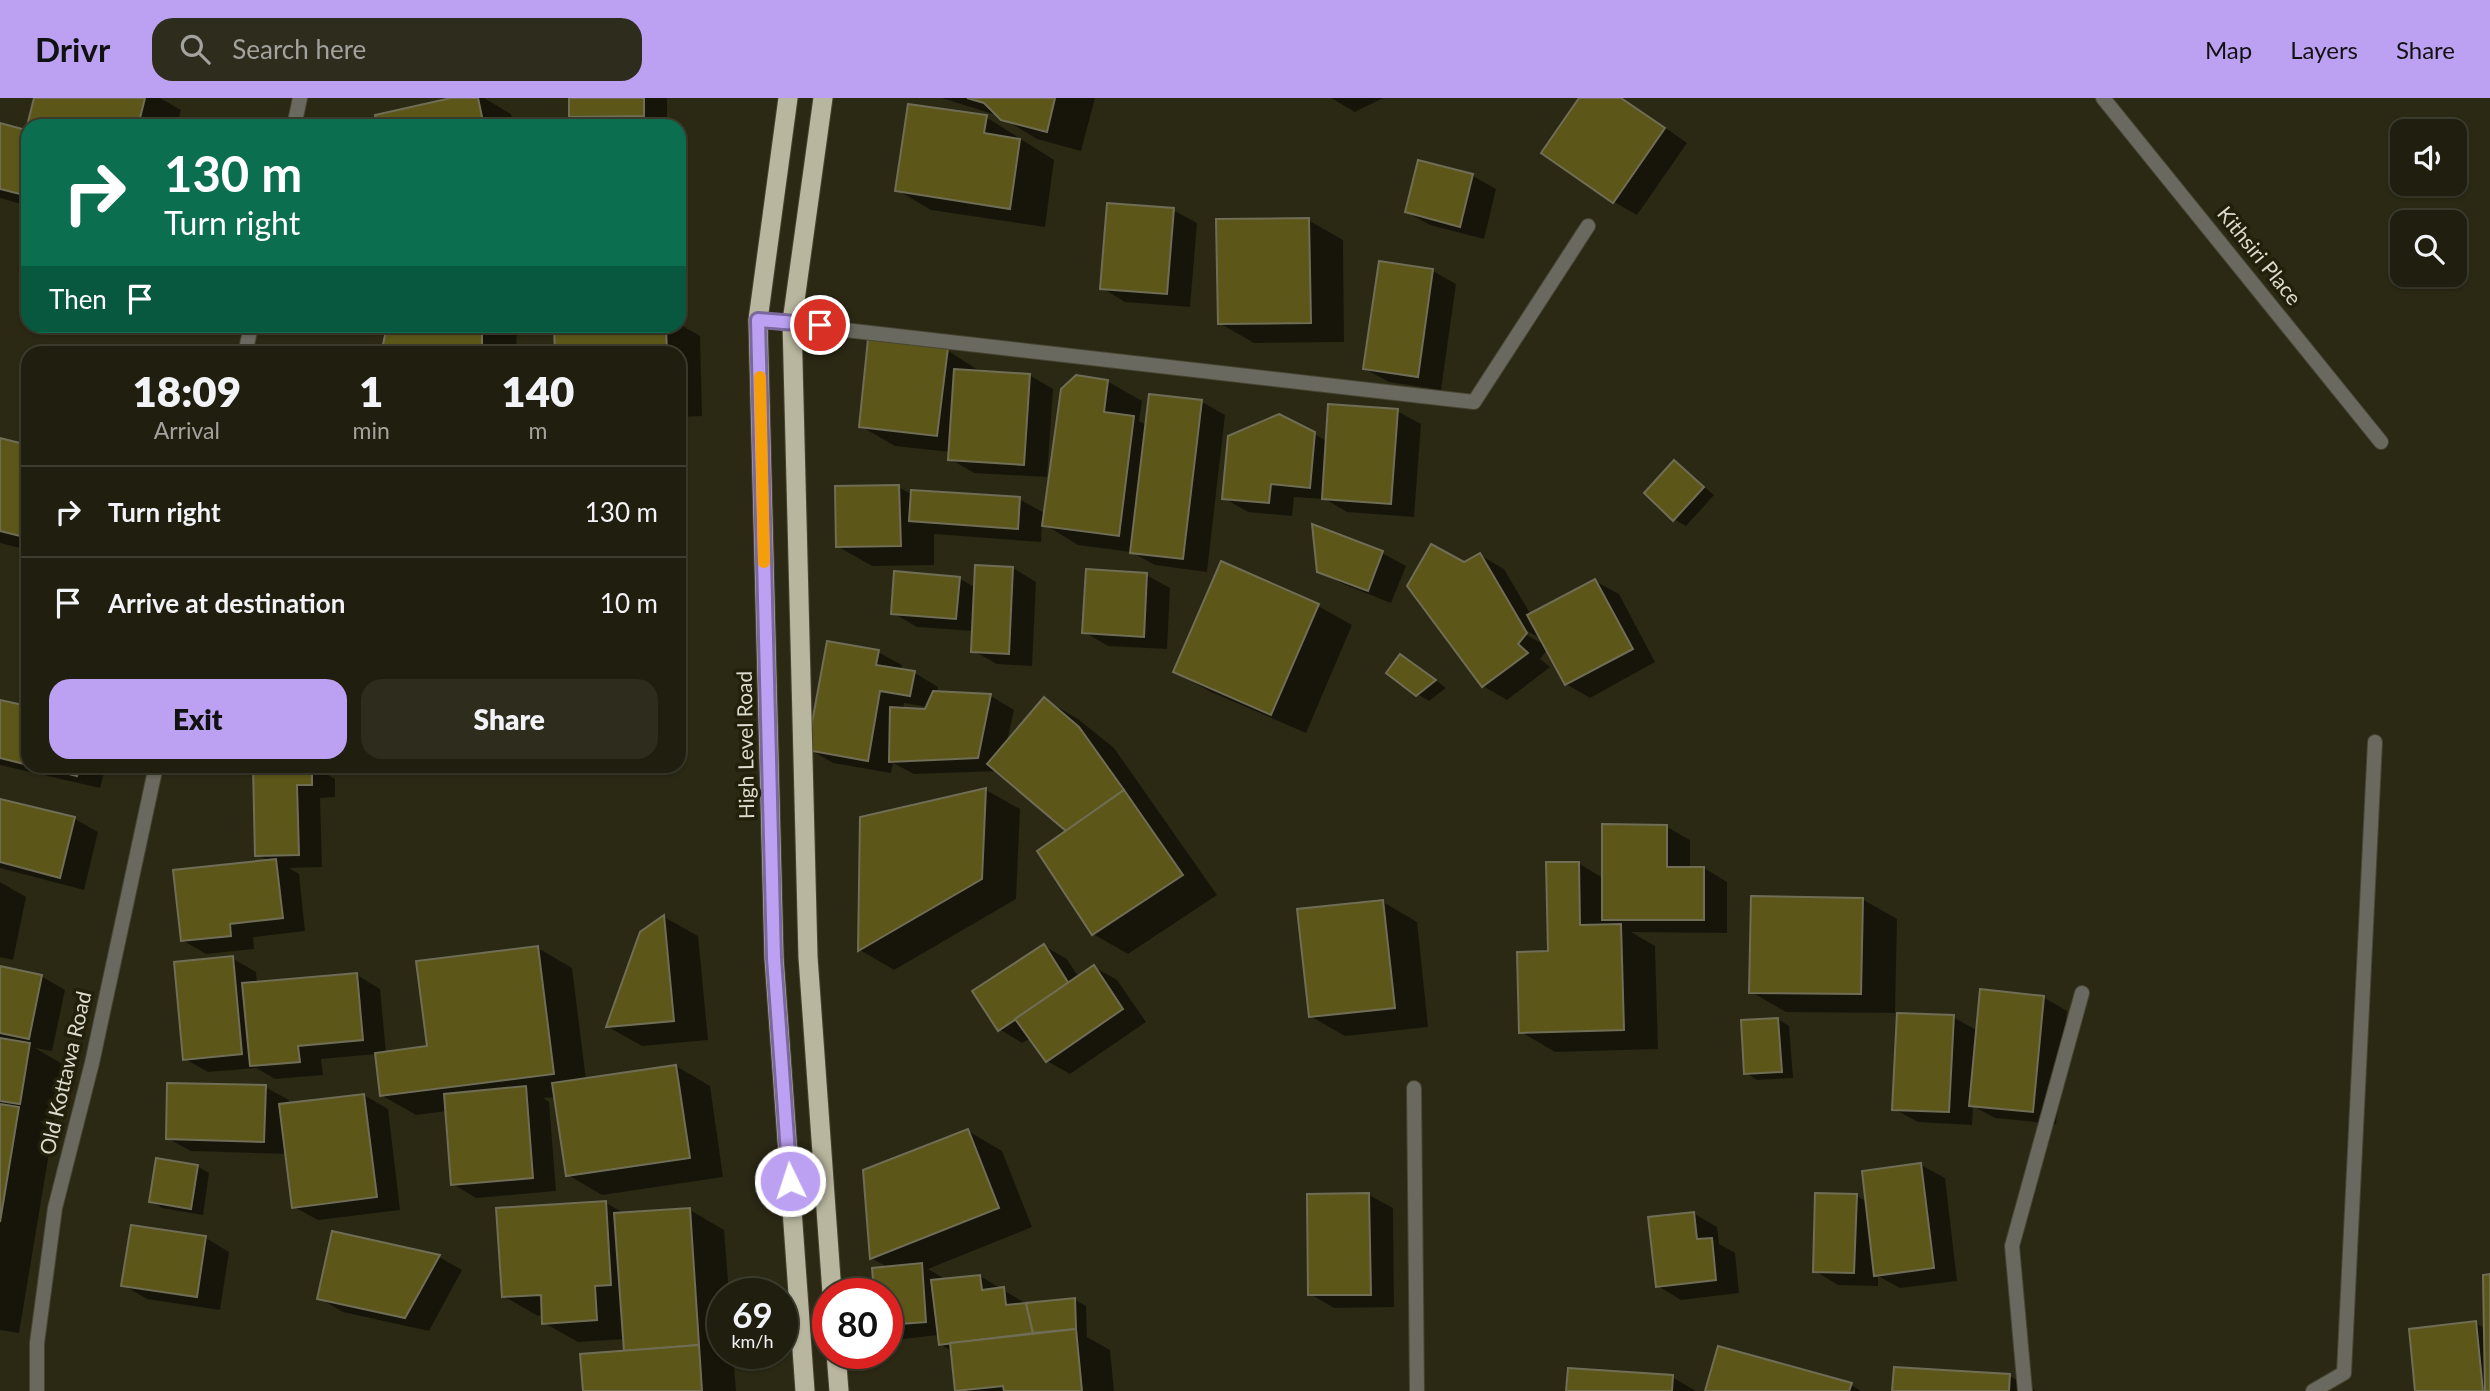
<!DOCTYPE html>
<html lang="en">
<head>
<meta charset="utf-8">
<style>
	body { margin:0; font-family:Lato,sans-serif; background:#2d2c1d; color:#f1f3f6; height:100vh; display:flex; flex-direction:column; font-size:26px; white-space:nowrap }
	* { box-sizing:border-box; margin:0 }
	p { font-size:23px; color:#a2a29e }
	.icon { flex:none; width:38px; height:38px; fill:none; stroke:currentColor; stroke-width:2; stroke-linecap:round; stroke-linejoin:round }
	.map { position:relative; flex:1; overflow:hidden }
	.sheet { position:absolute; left:21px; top:248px; width:665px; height:427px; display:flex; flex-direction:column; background:#201f0f; border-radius:21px; box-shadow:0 2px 5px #0004,0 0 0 2px #3d3d2f }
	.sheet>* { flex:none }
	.guide { position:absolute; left:21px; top:21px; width:665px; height:214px; border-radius:21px; box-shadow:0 2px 5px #0004,0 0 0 2px #3d3d2f; background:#0b6e4f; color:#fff; overflow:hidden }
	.tools { position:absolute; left:2390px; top:21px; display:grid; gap:14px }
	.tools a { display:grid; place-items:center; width:77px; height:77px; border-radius:14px; background:#201f0f; box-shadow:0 2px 5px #0004,0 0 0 2px #3d3d2f; font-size:35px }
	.speed { position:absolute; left:707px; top:1180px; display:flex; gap:14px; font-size:35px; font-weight:700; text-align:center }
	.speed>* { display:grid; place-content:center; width:91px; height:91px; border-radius:50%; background:#201f0f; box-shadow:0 2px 5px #0004,0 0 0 2px #3d3d2f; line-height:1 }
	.speed small { font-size:18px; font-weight:400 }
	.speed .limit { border:10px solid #d22; background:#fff; color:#111 }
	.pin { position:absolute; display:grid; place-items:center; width:60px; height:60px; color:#fff; margin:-30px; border:4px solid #fff; border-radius:50%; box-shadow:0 2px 7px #0007 }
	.me { position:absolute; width:77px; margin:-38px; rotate:356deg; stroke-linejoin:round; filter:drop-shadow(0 0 5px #0008) }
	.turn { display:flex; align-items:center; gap:24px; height:147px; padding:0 28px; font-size:32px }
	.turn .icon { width:91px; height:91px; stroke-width:2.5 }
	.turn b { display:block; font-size:49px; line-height:60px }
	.then { display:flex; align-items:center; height:66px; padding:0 28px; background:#0003; gap:14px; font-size:26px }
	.eta { display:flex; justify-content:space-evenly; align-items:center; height:119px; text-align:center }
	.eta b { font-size:42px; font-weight:800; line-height:49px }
	.primary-button { display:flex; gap:14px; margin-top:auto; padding:14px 28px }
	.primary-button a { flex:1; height:80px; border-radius:21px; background:#bca0f2; color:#111; font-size:28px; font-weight:800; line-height:80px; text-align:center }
	.primary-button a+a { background:#2d2c1d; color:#f1f3f6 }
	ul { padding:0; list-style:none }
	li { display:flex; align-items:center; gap:21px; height:91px; padding:0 28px; border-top:2px solid #3d3d2f }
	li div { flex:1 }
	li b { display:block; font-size:26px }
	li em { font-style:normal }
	header { display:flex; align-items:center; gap:42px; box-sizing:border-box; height:98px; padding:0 35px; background:#bca0f2; color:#111 }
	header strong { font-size:33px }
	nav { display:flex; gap:38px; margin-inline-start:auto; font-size:24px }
	.search { width:490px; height:63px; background:#2d2c1d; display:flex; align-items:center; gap:18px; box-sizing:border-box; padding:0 24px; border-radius:21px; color:#a2a29e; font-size:26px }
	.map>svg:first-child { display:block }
	.shadow { fill:#0007; fill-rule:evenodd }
	.building { fill:#5d5619; stroke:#706d56; stroke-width:2 }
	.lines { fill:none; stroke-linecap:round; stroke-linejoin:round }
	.minor-casing { stroke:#474532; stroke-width:16 }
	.tertiary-casing { stroke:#474532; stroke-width:16 }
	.trunk-casing { stroke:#474532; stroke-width:21 }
	.minor { stroke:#6a695f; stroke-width:14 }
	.tertiary { stroke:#6a695f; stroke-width:14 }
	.trunk { stroke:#b8b69e; stroke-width:19 }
	.route-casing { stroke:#7a689d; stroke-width:18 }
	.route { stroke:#bca0f2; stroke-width:12 }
	.slow { stroke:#f59e0b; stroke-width:12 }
	.labels { text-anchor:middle; stroke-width:7; stroke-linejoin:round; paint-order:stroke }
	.street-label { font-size:21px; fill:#dcdbce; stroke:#221f0b }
</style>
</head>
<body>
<header>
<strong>Drivr</strong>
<div class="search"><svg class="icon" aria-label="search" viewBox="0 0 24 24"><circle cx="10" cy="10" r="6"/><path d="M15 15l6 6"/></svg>Search here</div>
<nav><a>Map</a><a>Layers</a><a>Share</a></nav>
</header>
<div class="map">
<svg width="2490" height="1293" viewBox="0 0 2490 1293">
	<rect width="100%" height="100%" fill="#2b2914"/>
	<g class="shadow">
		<polygon points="36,0 160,0 181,12 177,28 29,28"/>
		<polygon points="459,0 484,0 511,16 514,28 379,28"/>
		<polygon points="570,0 667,0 667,28 589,28 571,18"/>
		<polygon points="942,0 1095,0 1081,53 1037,41 999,18"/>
		<polygon points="1331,0 1383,0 1355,14"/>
		<polygon points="1581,0 1623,0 1687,45 1637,117 1614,104"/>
		<polygon points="986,19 1054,62 1045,129 931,112 897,92"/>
		<polygon points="0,27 28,33 28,108 0,100"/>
		<polygon points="1420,64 1473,78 1496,91 1484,141 1430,127 1407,114"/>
		<polygon points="1173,112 1197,125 1190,209 1125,204 1102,190"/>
		<polygon points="1308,122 1343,142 1344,244 1254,245 1219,225"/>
		<polygon points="1380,165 1433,173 1456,186 1441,292 1389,284 1365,271"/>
		<polygon points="679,226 700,238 702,318 679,319 679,256 557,256 556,228"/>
		<polygon points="389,228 517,228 516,256 382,256"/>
		<polygon points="947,252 981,274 1029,277 1053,291 1047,379 974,375 950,361 951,354 895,348 860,328"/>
		<polygon points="1107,283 1142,303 1139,323 1147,327 1202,304 1225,317 1207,474 1155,467 1131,454 1078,447 1042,425 1041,444 934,436 934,467 872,468 837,448 898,389 913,397 1019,401 1046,416"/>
		<polygon points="1397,313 1421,326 1414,419 1347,414 1325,401 1294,399 1292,418 1248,414 1224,400 1314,336 1327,343"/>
		<polygon points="0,342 28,349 28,452 0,445"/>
		<polygon points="1674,364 1714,397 1686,428 1674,421"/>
		<polygon points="1382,455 1406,468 1391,505 1343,486 1319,473"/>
		<path d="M1480,457l24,14 27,46 64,-34 24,13 36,68 -65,36 -24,-14 -18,-35 -8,10 10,8 -43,33 -24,-14 -19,-122zM1520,529l23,13v4l-25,-14z"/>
		<polygon points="1013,470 1036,484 1032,568 997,566 973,553 974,533 917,529 893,515 959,480 976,490"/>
		<polygon points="1146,477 1170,490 1167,551 1108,548 1084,534"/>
		<polygon points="1318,508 1352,527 1306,635 1209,593 1175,574"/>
		<path d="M878,554l24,13 -1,6 14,2 23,14 -1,6 54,3 23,14 -7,32 37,-43 34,20 36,29 103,147 -89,59 -35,-20 -24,-103 -70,-60 -85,3 -21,-11 -2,10 -58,-10 -24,-14zM904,605l23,4 -1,4 -23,-1z"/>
		<polygon points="1412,564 1446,590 1429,603 1417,596"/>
		<polygon points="0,603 28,610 28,668 106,668 100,690 0,667"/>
		<polygon points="313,668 335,681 335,699 320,700 322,769 289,770 299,776 305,833 253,839 254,851 206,856 182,842 269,763 257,757 255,669"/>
		<polygon points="986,692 1020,711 1016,801 894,872 860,852 861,720"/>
		<polygon points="0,702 75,721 98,734 84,792 0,770"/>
		<polygon points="1667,729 1690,742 1690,770 1704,770 1727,784 1727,835 1631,834 1655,848 1658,951 1555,954 1521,934 1578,765 1603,780"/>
		<polygon points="0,784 26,799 13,862 0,859"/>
		<polygon points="1862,801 1897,821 1895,915 1786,914 1751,894"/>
		<polygon points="1383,804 1417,824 1428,929 1345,938 1310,918"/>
		<polygon points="664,819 698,838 708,942 642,948 608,929"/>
		<polygon points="1044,848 1067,861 1079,880 1094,869 1117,882 1146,924 1070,976 1047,963 1031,940 1022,945 999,931"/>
		<polygon points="538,850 572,870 586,982 676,968 710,988 723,1079 602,1097 568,1077 556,999 543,1000 549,1004 556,1093 476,1100 453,1086 447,1013 416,1017 381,997 376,956 321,961 323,977 275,981 256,970 208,974 185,961 232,860 256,874 257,886 357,877 380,891 386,955 429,950"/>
		<polygon points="0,870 41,878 65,892 52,953 35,950 64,967 54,1025 39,1023 53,1031 19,1235 0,1232"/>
		<polygon points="2043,899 2067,913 2056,1026 1995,1020 1973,1008 1972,1027 1918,1024 1894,1011 1953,919 1978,933"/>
		<polygon points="1778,921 1789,928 1793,980 1757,982 1746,975"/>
		<polygon points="265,989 289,1002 289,1007 364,997 388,1011 400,1112 318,1122 294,1109 287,1056 191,1053 167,1040"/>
		<path d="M968,1033l34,20 30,76 -104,42 17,10 35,-3 48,29 47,-5 11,6 1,31 23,13 4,41h-154l-7,-39 -13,-8 -1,-9 -36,4 -16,-9v-37h-11l-2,-24 15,-1 -18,-10zM1027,1215l4,5 5,24h-3z"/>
		<polygon points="1921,1067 1945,1080 1957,1183 1900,1190 1878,1178 1878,1188 1838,1187 1815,1173 1856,1097 1867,1104"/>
		<polygon points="197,1068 209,1075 203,1117 162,1110 151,1103"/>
		<polygon points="1369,1097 1393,1110 1394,1209 1334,1210 1310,1196"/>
		<polygon points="606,1105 626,1116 690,1112 724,1132 729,1195 723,1195 723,1255 733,1255 736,1293 585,1293 626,1254 625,1241 578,1244 544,1225 543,1217 538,1218 503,1198"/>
		<polygon points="1693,1115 1717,1129 1719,1146 1735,1155 1739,1195 1681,1202 1658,1188"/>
		<polygon points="206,1140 229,1154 220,1212 147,1201 123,1187"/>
		<polygon points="439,1159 462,1172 429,1233 343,1214 319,1200"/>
		<polygon points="2490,1178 2490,1293 2417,1293 2476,1225 2486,1231"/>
		<polygon points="2010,1278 2036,1293 1894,1293"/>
		<polygon points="1672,1279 1696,1293 1568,1293"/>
		<polygon points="1851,1287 1861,1293 1707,1293"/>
	</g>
	<g class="building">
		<polygon points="34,0 145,0 138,28 28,28 28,98 0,91 0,25 26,32"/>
		<polygon points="451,0 478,0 484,28 377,28 375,17"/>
		<polygon points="569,0 644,0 644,18 569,19"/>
		<polygon points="967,0 1055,0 1047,34 1001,22 984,5"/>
		<polygon points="1579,0 1621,0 1665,30 1613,105 1541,55"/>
		<polygon points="908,6 987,17 984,35 1020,41 1010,111 895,93"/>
		<polygon points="1418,62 1473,76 1460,129 1405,114"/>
		<polygon points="1107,105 1174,110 1167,196 1100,191"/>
		<polygon points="1309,120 1311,225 1218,226 1216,121"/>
		<polygon points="1379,163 1433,171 1418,279 1363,271"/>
		<polygon points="387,228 482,228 482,256 381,256"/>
		<polygon points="554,228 666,228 667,256 555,256"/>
		<polygon points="868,241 948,250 937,338 859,329"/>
		<polygon points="954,271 1030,276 1024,367 948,362"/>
		<polygon points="1076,277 1108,282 1104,314 1134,318 1119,438 1042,428 1061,291"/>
		<polygon points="1149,296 1202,302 1183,461 1130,455"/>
		<polygon points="1328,306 1398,311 1391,406 1322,401"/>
		<polygon points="1279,316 1315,334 1310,390 1271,386 1269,405 1222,401 1228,338"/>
		<polygon points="0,340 28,347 28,440 0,433"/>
		<polygon points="1674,362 1704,389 1673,423 1644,395"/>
		<polygon points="899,387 901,448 836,449 835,388"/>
		<polygon points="911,392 1020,399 1018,431 909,423"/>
		<polygon points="1312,426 1383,453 1368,493 1317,474"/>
		<polygon points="1431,446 1464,464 1480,455 1527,535 1518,546 1528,555 1482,589 1407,488"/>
		<polygon points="1221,463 1319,506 1271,617 1173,574"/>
		<polygon points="975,467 1013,469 1009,556 971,554"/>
		<polygon points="1086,471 1147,475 1144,539 1082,535"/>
		<polygon points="894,473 960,479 956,521 891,516"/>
		<polygon points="1595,481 1633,551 1565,587 1527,517"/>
		<polygon points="827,543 879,552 876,567 915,573 910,598 880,593 868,663 807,652"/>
		<polygon points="1400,556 1436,582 1416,598 1386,575"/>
		<polygon points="933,593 991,596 978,660 889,664 890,609 925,611"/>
		<polygon points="1044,599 1079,629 1124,692 1066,733 987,666"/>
		<polygon points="0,602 28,608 28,667 0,660"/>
		<polygon points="36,668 79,668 77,678"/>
		<polygon points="253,668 312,668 312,687 297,687 299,757 255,758"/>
		<polygon points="986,690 982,781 858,853 860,719"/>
		<polygon points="1124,692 1183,777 1092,837 1037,753"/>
		<polygon points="0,701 75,719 60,780 0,764"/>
		<polygon points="1602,726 1667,727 1667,769 1704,769 1704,822 1602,822"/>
		<polygon points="276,761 283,820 230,826 231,838 181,843 173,772"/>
		<polygon points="1546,764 1579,764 1580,827 1621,826 1624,932 1519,935 1517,854 1548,853"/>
		<polygon points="1751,798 1863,800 1861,896 1749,895"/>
		<polygon points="1383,802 1395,910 1309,919 1297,811"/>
		<polygon points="664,817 674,923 606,929 640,834"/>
		<polygon points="1044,846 1069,886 998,933 972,893"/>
		<polygon points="538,848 554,976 380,998 375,955 427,948 416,863"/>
		<polygon points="233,858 242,956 183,962 174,864"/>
		<polygon points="1094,867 1123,911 1046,964 1015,921"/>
		<polygon points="0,868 42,877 29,941 0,935"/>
		<polygon points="357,875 363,942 298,948 300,964 250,968 242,885"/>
		<polygon points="1980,891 2044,898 2033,1014 1969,1008"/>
		<polygon points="1897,915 1954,917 1949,1014 1892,1012"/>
		<polygon points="1778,920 1782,974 1744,976 1741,922"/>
		<polygon points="0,940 30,945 20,1006 0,1003"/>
		<polygon points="676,967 690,1060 566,1078 552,985"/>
		<polygon points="167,985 266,987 264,1044 166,1041"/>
		<polygon points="526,988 533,1080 451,1087 444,996"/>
		<polygon points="364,996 377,1099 292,1110 279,1006"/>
		<polygon points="0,1006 19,1009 0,1124"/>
		<polygon points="968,1031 999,1110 870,1161 863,1072"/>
		<polygon points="156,1060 198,1067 191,1111 149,1104"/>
		<polygon points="1921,1065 1934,1170 1874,1178 1862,1073"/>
		<polygon points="1369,1095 1371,1197 1308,1197 1307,1096"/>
		<polygon points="1815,1095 1857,1096 1854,1175 1813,1174"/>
		<polygon points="606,1103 611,1187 595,1188 597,1222 542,1226 541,1197 502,1199 496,1110"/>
		<polygon points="690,1110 699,1247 624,1253 614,1115"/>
		<polygon points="1694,1114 1697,1141 1712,1140 1716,1182 1656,1189 1648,1119"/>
		<polygon points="131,1127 206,1138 197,1199 121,1188"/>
		<polygon points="332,1133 440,1157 405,1220 317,1201"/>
		<polygon points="922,1165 926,1224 887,1227 887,1195 874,1195 872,1170"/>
		<polygon points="2490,1176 2490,1293 2485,1293 2483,1177"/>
		<polygon points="980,1177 982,1192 1004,1189 1006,1207 1026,1205 1033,1235 939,1247 931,1182"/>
		<polygon points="1075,1200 1076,1231 1033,1235 1026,1205"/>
		<polygon points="2476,1223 2483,1293 2415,1293 2409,1231"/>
		<polygon points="1076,1231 1082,1293 1004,1293 1003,1288 955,1293 950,1245"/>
		<polygon points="699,1247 702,1293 583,1293 580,1256"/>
		<polygon points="1718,1248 1852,1285 1849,1293 1705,1293"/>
		<polygon points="1894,1269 2010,1276 2009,1293 1892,1293"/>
		<polygon points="1568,1270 1673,1277 1672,1293 1566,1293"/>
	</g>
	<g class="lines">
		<defs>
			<g id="minor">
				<polyline points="2103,0 2381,344"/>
				<polyline points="758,222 1474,304 1588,128"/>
				<polyline points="1414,990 1417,1293"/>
				<polyline points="2025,1293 2012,1148 2082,895"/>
				<polyline points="2313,1293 2344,1275 2375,644"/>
			</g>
			<g id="tertiary">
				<polyline points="294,28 300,0"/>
				<polyline points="245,256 251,228"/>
				<polyline points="37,1293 37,1245 55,1110 92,965 156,668"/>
			</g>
			<g id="trunk">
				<polyline points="788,0 758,222 774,860 805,1293"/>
				<polyline points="823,0 792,224 808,859 832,1195"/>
				<polyline points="836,1255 839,1293"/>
			</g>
		</defs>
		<use href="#minor" class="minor-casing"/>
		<use href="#tertiary" class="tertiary-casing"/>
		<use href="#trunk" class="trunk-casing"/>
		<use href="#minor" class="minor"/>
		<use href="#tertiary" class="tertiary"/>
		<use href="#trunk" class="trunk"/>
	</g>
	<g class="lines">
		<defs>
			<polyline id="route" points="790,1083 774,860 758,222 820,227"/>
		</defs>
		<use href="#route" class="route-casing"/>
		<use href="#route" class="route"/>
		<polyline class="slow" points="760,279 764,464"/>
	</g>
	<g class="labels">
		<g class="street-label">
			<text transform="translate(2259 158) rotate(51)" y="7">Kithsiri Place</text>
			<text transform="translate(746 647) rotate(-91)" y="7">High Level Road</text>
			<text transform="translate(66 975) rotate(-77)" y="7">Old Kottawa Road</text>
		</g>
	</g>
</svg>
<div class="tools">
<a><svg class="icon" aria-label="sound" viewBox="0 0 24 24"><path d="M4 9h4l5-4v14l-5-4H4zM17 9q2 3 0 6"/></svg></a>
<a><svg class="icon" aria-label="search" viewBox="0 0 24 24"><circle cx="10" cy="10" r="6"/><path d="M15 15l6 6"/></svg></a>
</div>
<div class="speed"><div>69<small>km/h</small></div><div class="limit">80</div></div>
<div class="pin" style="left:820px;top:227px;background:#d93025"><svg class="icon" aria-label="arrive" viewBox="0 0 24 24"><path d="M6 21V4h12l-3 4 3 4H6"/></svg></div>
<svg class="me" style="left:790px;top:1083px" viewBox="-20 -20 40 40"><circle r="17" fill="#bca0f2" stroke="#fff" stroke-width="3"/><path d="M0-11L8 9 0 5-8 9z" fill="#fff"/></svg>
<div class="guide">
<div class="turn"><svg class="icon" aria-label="right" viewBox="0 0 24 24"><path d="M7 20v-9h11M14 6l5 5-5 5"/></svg><div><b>130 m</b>Turn right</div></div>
<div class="then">Then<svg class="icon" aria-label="arrive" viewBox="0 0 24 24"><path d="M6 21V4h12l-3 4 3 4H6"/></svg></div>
</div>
<section class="sheet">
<div class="eta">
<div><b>18:09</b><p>Arrival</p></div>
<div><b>1</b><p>min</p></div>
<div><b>140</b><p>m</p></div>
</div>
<ul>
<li><svg class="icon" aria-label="right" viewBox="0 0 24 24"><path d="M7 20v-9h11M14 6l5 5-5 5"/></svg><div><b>Turn right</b></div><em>130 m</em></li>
<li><svg class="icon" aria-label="arrive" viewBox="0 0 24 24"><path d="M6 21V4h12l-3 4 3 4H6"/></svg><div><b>Arrive at destination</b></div><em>10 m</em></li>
</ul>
<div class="primary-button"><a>Exit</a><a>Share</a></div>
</section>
</div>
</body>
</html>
